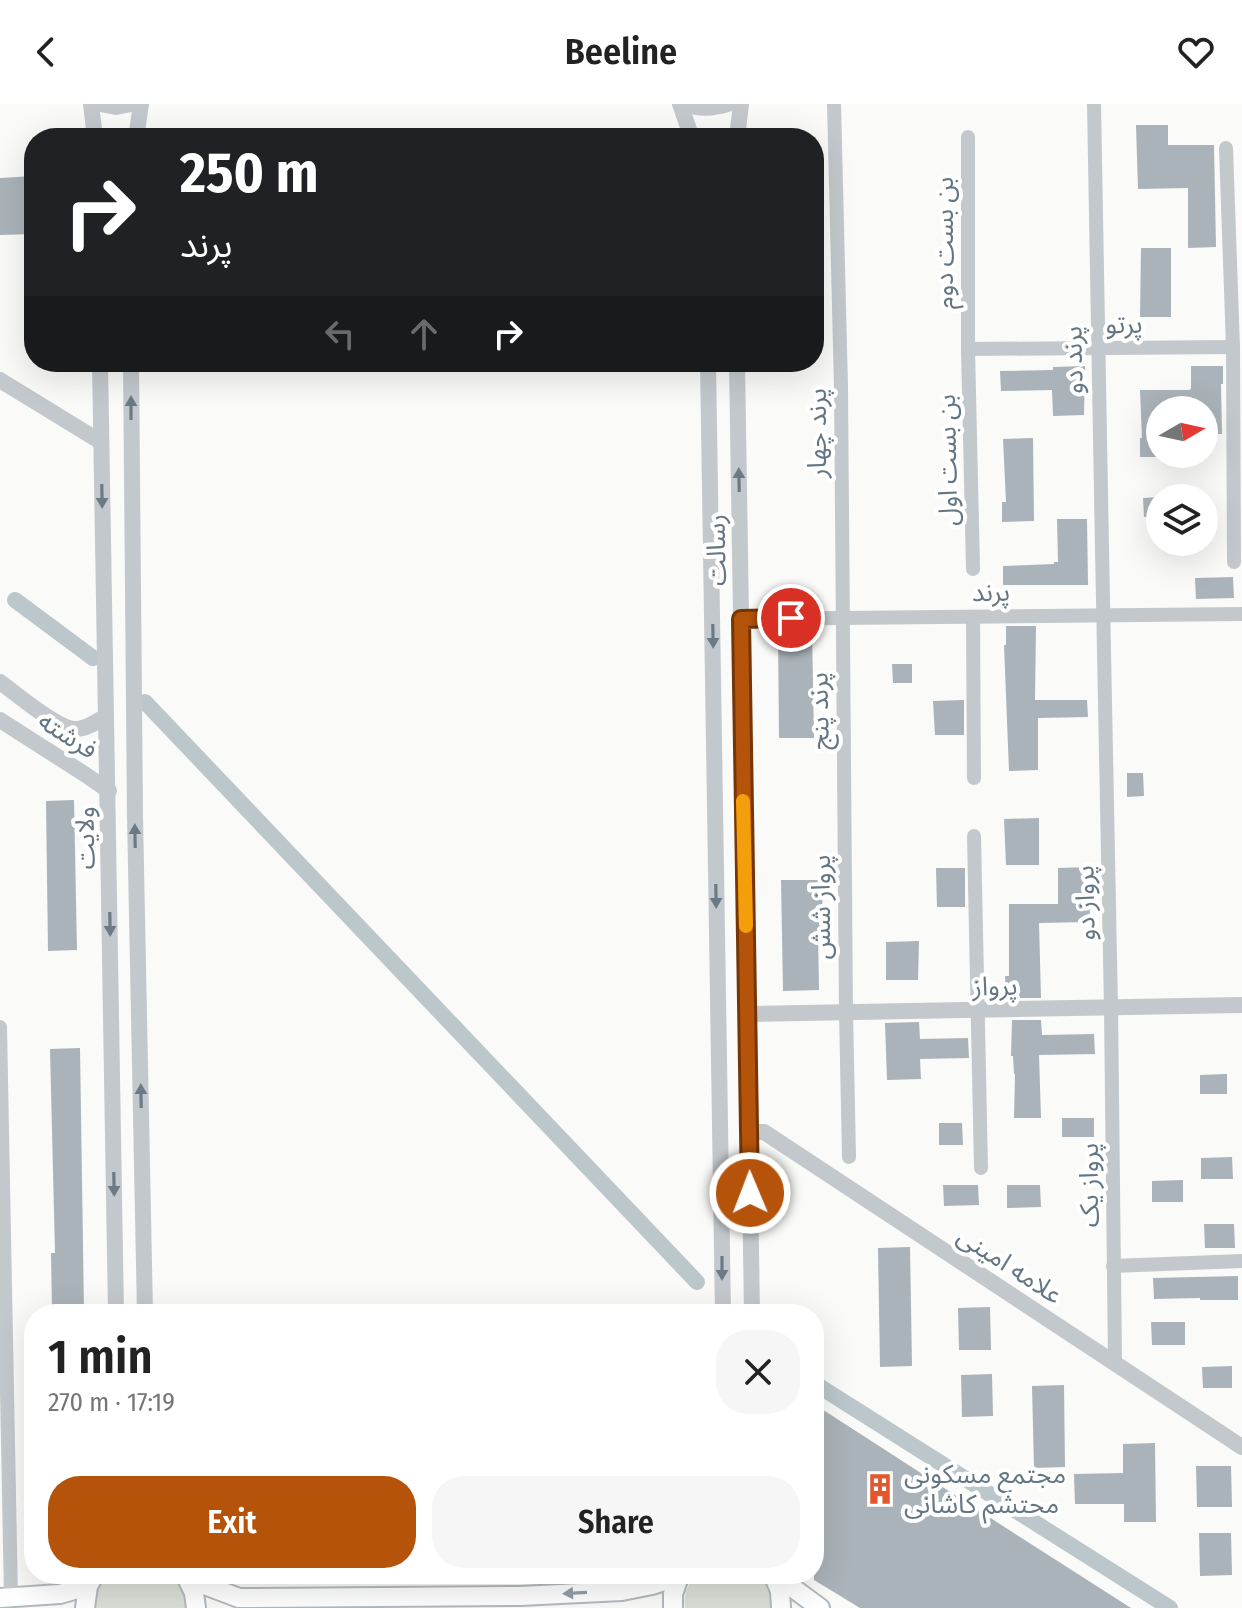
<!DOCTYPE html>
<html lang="en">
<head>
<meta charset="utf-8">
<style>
	body { margin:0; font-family:"Fira Sans Condensed","Noto Sans Arabic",sans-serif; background:#f6f6f6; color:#222; height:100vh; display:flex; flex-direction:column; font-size:30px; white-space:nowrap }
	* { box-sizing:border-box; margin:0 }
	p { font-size:26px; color:#767676 }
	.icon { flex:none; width:44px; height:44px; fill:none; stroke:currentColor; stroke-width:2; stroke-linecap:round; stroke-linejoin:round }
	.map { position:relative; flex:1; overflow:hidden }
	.drawer { position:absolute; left:24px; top:1200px; width:800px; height:280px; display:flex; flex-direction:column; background:#fff; border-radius:32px; box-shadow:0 8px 32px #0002 }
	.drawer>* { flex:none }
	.hud { position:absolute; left:24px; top:24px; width:800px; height:244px; border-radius:32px; box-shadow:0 8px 32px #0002; background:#202124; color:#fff; overflow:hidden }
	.needle { width:52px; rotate:81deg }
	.tools { position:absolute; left:1146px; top:292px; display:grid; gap:16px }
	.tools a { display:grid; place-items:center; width:72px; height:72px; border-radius:50%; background:#fff; box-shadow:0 8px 32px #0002; font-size:40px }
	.pin { position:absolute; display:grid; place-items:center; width:68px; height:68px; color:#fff; margin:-34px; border:4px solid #fff; border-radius:50%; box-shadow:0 2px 8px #0007 }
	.me { position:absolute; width:88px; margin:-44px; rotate:359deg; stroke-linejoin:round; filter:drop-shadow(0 0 6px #0008) }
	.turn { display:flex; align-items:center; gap:28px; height:168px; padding:0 24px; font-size:36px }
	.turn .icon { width:104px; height:104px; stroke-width:2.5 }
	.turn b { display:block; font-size:56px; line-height:68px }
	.lanes { display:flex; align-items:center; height:76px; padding:0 24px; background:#0003; justify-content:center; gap:40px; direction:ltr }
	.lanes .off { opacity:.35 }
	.round { display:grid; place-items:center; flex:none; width:84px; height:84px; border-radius:32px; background:#f6f6f6 }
	.headline { display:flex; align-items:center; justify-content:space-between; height:136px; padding:0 24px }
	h1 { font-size:48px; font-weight:600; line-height:60px }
	.action { display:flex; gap:16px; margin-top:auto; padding:16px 24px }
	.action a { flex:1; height:92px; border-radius:32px; background:#b45309; color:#fff; font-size:32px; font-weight:600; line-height:92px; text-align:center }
	.action a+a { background:#f6f6f6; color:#222 }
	header { display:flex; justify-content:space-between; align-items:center; height:104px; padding:0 24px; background:#fff; font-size:36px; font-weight:600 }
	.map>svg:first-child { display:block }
	.green { fill:#dadfd7 }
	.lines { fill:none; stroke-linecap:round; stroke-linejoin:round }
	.canal { stroke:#bbc7cb; stroke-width:16 }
	.building { fill:#aab3b9 }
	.secondary-casing { stroke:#b3babf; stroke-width:22 }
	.minor { stroke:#c3c8cc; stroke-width:14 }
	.tertiary { stroke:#c3c8cc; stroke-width:16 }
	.secondary { stroke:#fff; stroke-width:18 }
	.oneway { fill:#6a7a87 }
	.oneway2 { fill:#939fa8 }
	.route-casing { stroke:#753606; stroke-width:20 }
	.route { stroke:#b45309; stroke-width:14 }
	.slow { stroke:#f59e0b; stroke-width:14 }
	.labels { text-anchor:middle; stroke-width:8; stroke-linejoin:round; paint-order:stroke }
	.street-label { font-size:26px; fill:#657683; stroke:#fff }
	.poi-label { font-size:26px; fill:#657683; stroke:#fff; text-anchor:start }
</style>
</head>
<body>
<header><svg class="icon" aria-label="back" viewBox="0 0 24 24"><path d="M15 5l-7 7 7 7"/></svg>Beeline<svg class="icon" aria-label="heart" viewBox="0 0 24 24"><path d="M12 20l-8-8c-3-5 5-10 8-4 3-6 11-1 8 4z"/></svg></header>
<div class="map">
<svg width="1242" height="1504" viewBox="0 0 1242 1504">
	<rect width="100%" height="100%" fill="#fafaf8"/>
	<g class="green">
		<path d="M106,1470h68l11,15 2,19h-94c0,-14 5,-23 13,-34z"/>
		<path d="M695,1470h65c7,11 12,21 11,34h-86c-2,-13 3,-23 10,-34z"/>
	</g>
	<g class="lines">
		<g class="canal">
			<polyline points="15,496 93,554"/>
			<polyline points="145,598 697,1178"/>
			<polyline points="814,1279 1170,1504"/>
		</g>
	</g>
	<g class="building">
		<polygon points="1136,21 1168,21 1168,41 1214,41 1216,143 1188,144 1188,84 1138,85"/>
		<polygon points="34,72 34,130 0,131 0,74"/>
		<polygon points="1141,144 1171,144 1171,213 1140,213"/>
		<polygon points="1085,262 1084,311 1053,312 1052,286 1001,287 1000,267 1053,266 1053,263"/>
		<polygon points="1191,262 1223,262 1223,280 1221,280 1222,330 1204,330 1204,304 1160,304 1160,353 1140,353 1140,334 1142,334 1140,286 1190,286 1191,284"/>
		<polygon points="1033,334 1034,417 1002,418 1002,398 1006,398 1003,335"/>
		<polygon points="1160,393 1160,413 1144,413 1143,394"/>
		<polygon points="1057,415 1087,415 1088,481 1003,481 1003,462 1054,460 1054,458 1058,458"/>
		<polygon points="1233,473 1234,494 1196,495 1195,474"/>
		<polygon points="1006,522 1036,522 1035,596 1087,596 1088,613 1038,614 1038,666 1009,667 1004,541 1006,541"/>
		<polygon points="812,526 814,634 779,634 778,527"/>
		<polygon points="892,560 912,560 912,579 893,579"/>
		<polygon points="964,596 964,631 935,631 933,597"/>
		<polygon points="1127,669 1143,669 1144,692 1127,693"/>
		<polygon points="74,696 77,846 48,847 46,697"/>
		<polygon points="1039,714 1039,761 1006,761 1004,715"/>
		<polygon points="1089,763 1090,818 1039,819 1041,894 1011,894 1011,890 1006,890 1005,872 1009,872 1009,800 1058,800 1058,764"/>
		<polygon points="936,764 965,764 965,803 937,803"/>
		<polygon points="781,776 822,776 823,826 818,826 819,886 783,887"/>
		<polygon points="919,837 918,876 886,876 886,838"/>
		<polygon points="1012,916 1041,916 1042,931 1094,930 1095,950 1039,951 1041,1014 1014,1014 1015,970 1014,970 1013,952 1011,952"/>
		<polygon points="919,918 920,935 968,934 969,954 920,955 921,975 887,976 885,919"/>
		<polygon points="80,944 84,1208 52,1209 51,1149 55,1149 50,945"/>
		<polygon points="1227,970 1227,990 1200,990 1200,971"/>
		<rect x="1062" y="1014" width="32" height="19"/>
		<polygon points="939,1019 962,1019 963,1041 939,1041"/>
		<polygon points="1232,1053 1233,1075 1201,1075 1201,1054"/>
		<polygon points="1183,1076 1183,1098 1152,1098 1152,1077"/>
		<polygon points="943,1081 978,1081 979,1101 944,1102"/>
		<polygon points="1007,1081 1040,1081 1041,1103 1007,1104"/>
		<polygon points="1204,1120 1234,1120 1235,1144 1205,1144"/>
		<polygon points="910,1143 912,1262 880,1263 878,1144"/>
		<polygon points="1238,1172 1238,1196 1200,1196 1200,1194 1154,1195 1153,1174"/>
		<polygon points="990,1203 991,1246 959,1246 958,1204"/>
		<polygon points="1151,1218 1185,1218 1185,1241 1152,1241"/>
		<polygon points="1232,1262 1232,1284 1203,1284 1202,1263"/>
		<polygon points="992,1270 993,1312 962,1313 961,1271"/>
		<polygon points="1064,1281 1065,1363 1034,1364 1032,1282"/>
		<polygon points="814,1300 1020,1433 1131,1504 860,1504 814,1476"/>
		<polygon points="1155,1339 1156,1418 1124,1418 1124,1400 1075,1400 1074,1370 1123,1369 1123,1340"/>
		<polygon points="1196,1362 1231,1362 1232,1403 1197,1403"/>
		<polygon points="1199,1429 1231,1429 1232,1471 1200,1472"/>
	</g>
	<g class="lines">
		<defs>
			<g id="secondary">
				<polyline points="185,1470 194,1489 196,1504"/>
				<polyline points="773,1470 780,1487 781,1504"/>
				<polyline points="774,1470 820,1504"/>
				<polyline points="189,1475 239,1494 520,1492 622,1487 652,1481 679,1472"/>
				<polyline points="0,1494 60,1490 88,1482"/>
				<polyline points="85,1504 88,1482 95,1470"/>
				<polyline points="673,1504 673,1490 680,1470"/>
			</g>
		</defs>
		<use href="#secondary" class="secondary-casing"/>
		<g class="minor">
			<polyline points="834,0 841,283 846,908 849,1053"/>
			<path d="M1094,0c3,301 13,603 17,904 2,118 2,236 4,354"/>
			<polyline points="968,33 968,245 973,465"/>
			<polyline points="1226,44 1233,243 1234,458"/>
			<polyline points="968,245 1233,243"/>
			<polyline points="973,513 974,674"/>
			<polyline points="741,515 1242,510"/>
			<polyline points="974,732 981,1064"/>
			<polyline points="0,923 11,1494"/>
			<polyline points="1113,1162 1242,1157"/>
		</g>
		<g class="tertiary">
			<polyline points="91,0 95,34"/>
			<polyline points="100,0 116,3 131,0"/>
			<polyline points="680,0 692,34"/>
			<path d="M686,0c15,6 27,4 42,0"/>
			<polyline points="136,34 141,0"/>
			<polyline points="737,34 741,0"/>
			<polyline points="100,258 116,1210"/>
			<polyline points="131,258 135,712 145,1210"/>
			<polyline points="708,258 723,1210"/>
			<polyline points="737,258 752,1210"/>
			<polyline points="0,276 101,338"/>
			<path d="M0,578c17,12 58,48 76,47 11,0 21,-8 30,-13"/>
			<polyline points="0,616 86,671 109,687"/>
			<polyline points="748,910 1242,901"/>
			<polyline points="748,1028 764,1028 1242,1343"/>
		</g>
		<use href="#secondary" class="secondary"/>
	</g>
	<defs><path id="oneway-solid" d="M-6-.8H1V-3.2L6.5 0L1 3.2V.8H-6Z" transform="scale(2)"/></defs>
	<g class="oneway">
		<use href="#oneway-solid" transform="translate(131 304) rotate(-90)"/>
		<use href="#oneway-solid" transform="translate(739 376) rotate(-91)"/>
		<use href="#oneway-solid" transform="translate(102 392) rotate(89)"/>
		<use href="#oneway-solid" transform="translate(713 532) rotate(89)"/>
		<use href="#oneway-solid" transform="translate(135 732) rotate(-91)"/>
		<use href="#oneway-solid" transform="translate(716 792) rotate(89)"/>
		<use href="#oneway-solid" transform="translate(110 820) rotate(89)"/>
		<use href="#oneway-solid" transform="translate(141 992) rotate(-91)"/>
		<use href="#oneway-solid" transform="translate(114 1080) rotate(89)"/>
		<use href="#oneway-solid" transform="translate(722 1164) rotate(90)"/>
	</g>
	<use class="oneway2" href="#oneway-solid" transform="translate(575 1489) rotate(177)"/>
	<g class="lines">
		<defs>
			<polyline id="route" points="750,1089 741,515 791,514"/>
		</defs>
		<use href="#route" class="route-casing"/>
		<use href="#route" class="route"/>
		<polyline class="slow" points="743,697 746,822"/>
	</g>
	<defs>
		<symbol id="building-bare" viewBox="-9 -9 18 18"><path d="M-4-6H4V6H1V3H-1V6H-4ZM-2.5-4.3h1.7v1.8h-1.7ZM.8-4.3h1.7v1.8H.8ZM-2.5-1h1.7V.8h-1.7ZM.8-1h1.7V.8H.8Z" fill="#e4572e" stroke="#fff" stroke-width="2.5" paint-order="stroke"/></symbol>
	</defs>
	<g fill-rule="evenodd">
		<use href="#building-bare" x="858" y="1363" width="44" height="44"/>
	</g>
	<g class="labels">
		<g class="street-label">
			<text transform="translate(944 139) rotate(-90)" y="9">بن بست دوم</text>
			<text transform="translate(1124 220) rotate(-1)" y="9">پرتو</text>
			<text transform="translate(1073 256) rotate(-91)" y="9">پرند دو</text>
			<text transform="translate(817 329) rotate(-90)" y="9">پرند چهار</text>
			<text transform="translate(947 356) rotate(-91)" y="9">بن بست اول</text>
			<text transform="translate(716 446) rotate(-91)" y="9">رسالت</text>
			<text transform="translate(991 488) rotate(-1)" y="9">پرند</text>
			<text transform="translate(819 607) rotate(-91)" y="9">پرند پنج</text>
			<text transform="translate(68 631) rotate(33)" y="9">فرشته</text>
			<text transform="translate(85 734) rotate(-91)" y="9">ولایت</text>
			<text transform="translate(1085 799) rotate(-91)" y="9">پرواز دو</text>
			<text transform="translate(821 803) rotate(-90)" y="9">پرواز شش</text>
			<text transform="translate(995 882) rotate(-1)" y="9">پرواز</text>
			<text transform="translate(1089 1081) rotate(-90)" y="9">پرواز یک</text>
			<text transform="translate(1010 1161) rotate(33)" y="9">علامه امینی</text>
		</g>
		<g class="poi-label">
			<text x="904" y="1379">مجتمع مسکونی<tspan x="904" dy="30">محتشم کاشانی</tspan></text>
		</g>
	</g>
</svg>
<div class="tools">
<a><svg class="needle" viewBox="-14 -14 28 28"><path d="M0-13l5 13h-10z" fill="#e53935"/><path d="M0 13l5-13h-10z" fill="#767676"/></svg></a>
<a><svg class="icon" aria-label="layers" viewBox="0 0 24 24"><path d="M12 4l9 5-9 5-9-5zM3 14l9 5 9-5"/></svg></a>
</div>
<div class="pin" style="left:791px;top:514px;background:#d93025"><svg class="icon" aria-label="arrive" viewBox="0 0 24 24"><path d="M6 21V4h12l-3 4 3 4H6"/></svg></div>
<svg class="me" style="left:750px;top:1089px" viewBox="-20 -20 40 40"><circle r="17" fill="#b45309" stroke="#fff" stroke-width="3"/><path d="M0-11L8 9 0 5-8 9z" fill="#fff"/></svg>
<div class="hud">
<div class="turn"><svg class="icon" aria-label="right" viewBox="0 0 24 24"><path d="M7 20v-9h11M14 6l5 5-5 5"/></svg><div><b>250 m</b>پرند</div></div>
<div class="lanes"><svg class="icon off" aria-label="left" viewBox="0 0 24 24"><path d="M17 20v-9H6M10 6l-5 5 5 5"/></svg><svg class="icon off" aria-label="ahead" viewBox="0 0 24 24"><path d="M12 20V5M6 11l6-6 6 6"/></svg><svg class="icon" aria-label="right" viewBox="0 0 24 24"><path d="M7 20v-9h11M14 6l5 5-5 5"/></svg></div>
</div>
<section class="drawer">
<div class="headline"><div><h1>1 min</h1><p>270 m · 17:19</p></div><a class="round"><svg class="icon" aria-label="close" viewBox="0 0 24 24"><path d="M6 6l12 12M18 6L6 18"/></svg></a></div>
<div class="action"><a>Exit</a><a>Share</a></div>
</section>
</div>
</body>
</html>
